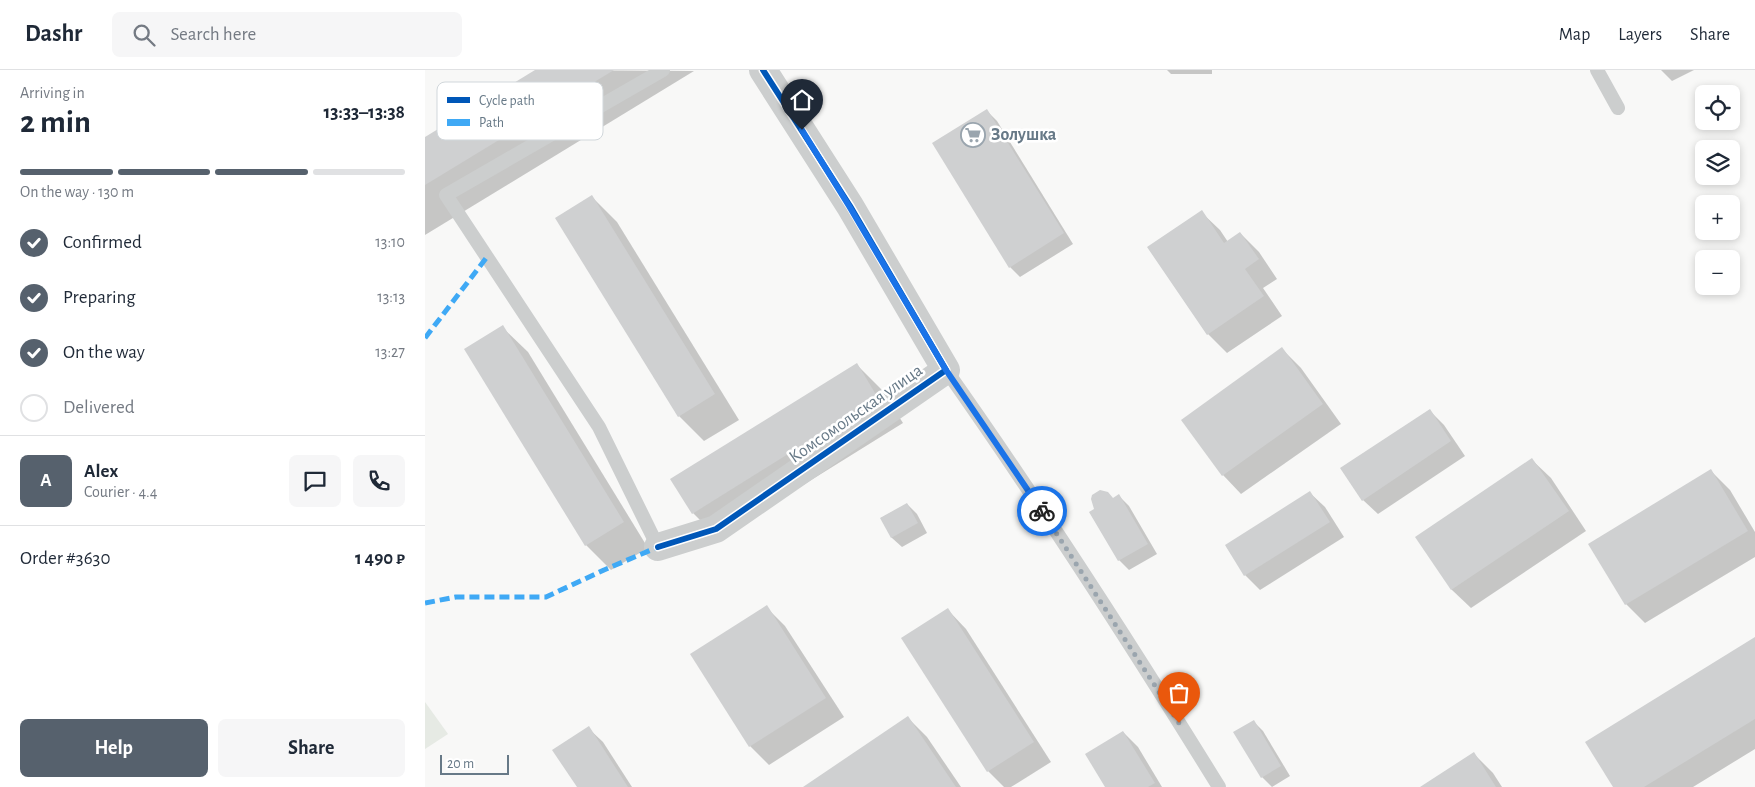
<!DOCTYPE html>
<html lang="en">
<head>
<meta charset="utf-8">
<style>
	:root { --surface:#fff; --page:#f6f6f7; --text:#1f2937; --muted:#747a83; --line:#e0e1e3; --accent:#56616d }
	body { margin:0; font-family:"Alegreya Sans",sans-serif; background:var(--page); color:var(--text); height:100vh; display:flex; flex-direction:column; font-size:19px; white-space:nowrap }
	* { box-sizing:border-box; margin:0 }
	p { font-size:16px; color:var(--muted) }
	.icon { flex:none; width:28px; height:28px; fill:none; stroke:currentColor; stroke-width:2; stroke-linecap:round; stroke-linejoin:round }
	.map { position:relative; flex:1; overflow:hidden }
	.details { display:flex; flex-direction:column; background:var(--surface); width:425px }
	.details>* { flex:none }
	.controls { position:absolute; left:1270px; top:15px; display:grid; gap:10px }
	.controls a { display:grid; place-items:center; width:45px; height:45px; border-radius:8px; background:var(--surface); box-shadow:0 2px 8px #0003; font-size:25px }
	.scale { position:absolute; left:15px; bottom:12px; width:69px; box-sizing:border-box; padding-left:5px; border:2px solid #677987; border-top:0; font-size:14px; line-height:18px; white-space:nowrap; color:#677987; -webkit-text-stroke:4px #fff; paint-order:stroke }
	.pin { position:absolute; display:grid; place-items:center; width:42px; height:42px; color:#fff; margin:-51px -21px; border-radius:50% 50% 50% 0; rotate:-45deg; box-shadow:0 0 5px #0007 }
	.pin .icon { rotate:45deg }
	.courier { position:absolute; display:grid; place-items:center; width:50px; height:50px; margin:-25px; border:4px solid #1a73e8; border-radius:50%; background:#fff; color:#222; box-shadow:0 1px 6px #0007 }
	.overview em { font-style:normal; font-weight:700 }
	.overview div { display:flex; flex-direction:column-reverse }
	.overview { display:flex; align-items:center; justify-content:space-between; height:85px; padding:0 20px }
	h1 { font-size:32px; font-weight:700; line-height:38px }
	.bar { display:grid; grid-template-columns:repeat(4,1fr); gap:8px 5px; align-content:center; height:60px; padding:0 20px }
	.bar i { height:6px; border-radius:4px; background:var(--line) }
	.bar .selected { background:var(--accent) }
	.bar p { grid-column:span 4 }
	.line { display:flex; align-items:center; gap:12px; padding:0 20px; border-top:1px solid var(--line) }
	.line div { flex:1 }
	.round { display:grid; place-items:center; flex:none; width:52px; height:52px; border-radius:8px; background:var(--page) }
	ol { padding:0 20px; list-style:none }
	li { display:flex; align-items:center; gap:15px; height:55px }
	li p { margin-inline-start:auto }
	li .icon { padding:5px; border-radius:50%; background:var(--accent); color:#fff; stroke-width:4 }
	li:last-child { color:var(--muted) }
	li i { width:28px; height:28px; border:2px solid var(--line); border-radius:50% }
	.action { display:flex; gap:10px; margin-top:auto; padding:10px 20px }
	.action a { flex:1; height:58px; border-radius:8px; background:var(--accent); color:#fff; font-size:20px; font-weight:700; line-height:58px; text-align:center }
	.action a+a { background:var(--page); color:var(--text) }
	header { display:flex; align-items:center; gap:30px; box-sizing:border-box; height:70px; padding:0 25px; background:var(--surface); border-bottom:1px solid var(--line) }
	header strong { font-size:24px }
	nav { display:flex; gap:28px; margin-inline-start:auto; font-size:18px }
	.search { width:350px; height:45px; background:var(--page); display:flex; align-items:center; gap:12px; box-sizing:border-box; padding:0 18px; border-radius:8px; color:var(--muted); font-size:19px }
	main { display:flex; flex:1; min-height:0 }
	.map>svg:first-child { display:block }
	.green { fill:#e6eae4 }
	.shadow { fill:#0003 }
	.building { fill:#cfd0d1 }
	.lines { fill:none; stroke-linecap:round; stroke-linejoin:round }
	.lane { stroke:#cccece; stroke-width:14 }
	.street { stroke:#cccece; stroke-width:28 }
	.quiet { stroke:#3fa9f5; stroke-width:5; stroke-dasharray:10 5; stroke-linecap:butt }
	.cycleway-casing { stroke:#fff; stroke-width:9 }
	.cycleway { stroke:#0057b8; stroke-width:6 }
	.done { stroke:#9aa5ae; stroke-width:5; stroke-dasharray:0 9 }
	.route { stroke:#1a73e8; stroke-width:6 }
	.labels { text-anchor:middle; dominant-baseline:central; stroke-width:5; stroke-linejoin:round; paint-order:stroke }
	.poi-label { font-size:18px; font-weight:bold; fill:#677987; stroke:#fff; text-anchor:start }
	.street-label { font-size:18px; fill:#677987; stroke:#fff }
	.key { fill:#fff; stroke:#d1d7db; stroke-width:1 }
	.key-label { font-size:14px; fill:#677987 }
</style>
</head>
<body>
<header>
<strong>Dashr</strong>
<div class="search"><svg class="icon" aria-label="search" viewBox="0 0 24 24"><circle cx="10" cy="10" r="6"/><path d="M15 15l6 6"/></svg>Search here</div>
<nav><a>Map</a><a>Layers</a><a>Share</a></nav>
</header>
<main>
<section class="details">
<div class="overview"><div><h1>2 min</h1><p>Arriving in</p></div><em>13:33–13:38</em></div>
<div class="bar"><i class="selected"></i><i class="selected"></i><i class="selected"></i><i></i><p>On the way · 130 m</p></div>
<ol>
<li><svg class="icon" aria-label="check" viewBox="0 0 24 24"><path d="M5 12l5 5 9-10"/></svg>Confirmed<p>13:10</p></li>
<li><svg class="icon" aria-label="check" viewBox="0 0 24 24"><path d="M5 12l5 5 9-10"/></svg>Preparing<p>13:13</p></li>
<li><svg class="icon" aria-label="check" viewBox="0 0 24 24"><path d="M5 12l5 5 9-10"/></svg>On the way<p>13:27</p></li>
<li><i></i>Delivered</li>
</ol>
<div class="line" style="height:90px"><b class="round" style="background:var(--accent);color:#fff">A</b><div><b>Alex</b><p>Courier · 4.4</p></div><a class="round"><svg class="icon" aria-label="chat" viewBox="0 0 24 24"><path d="M4 5h16v11H9l-5 4z"/></svg></a><a class="round"><svg class="icon" aria-label="phone" viewBox="0 0 24 24"><path d="M5 4h4l2 5-3 2q2 4 5 5l2-3 5 2v4C11 20 4 13 5 4z"/></svg></a></div>
<div class="line" style="height:65px"><div>Order #3630</div><b>1 490 ₽</b></div>
<div class="action"><a>Help</a><a>Share</a></div>
</section>
<div class="map">
<svg width="1330" height="717" viewBox="0 0 1330 717">
	<rect width="100%" height="100%" fill="#f8f8f7"/>
	<polygon class="green" points="0,632 23,664 0,679"/>
	<g class="shadow">
		<polygon points="112,0 269,1 0,165 0,69"/>
		<polygon points="742,0 787,0 787,4 746,4"/>
		<polygon points="1236,0 1269,0 1247,11"/>
		<polygon points="562,41 572,51 648,174 595,207 585,197"/>
		<polygon points="167,127 192,152 314,350 279,371 254,346"/>
		<polygon points="776,142 795,160 803,172 815,163 834,182 852,209 838,218 857,246 802,283 783,264 724,178"/>
		<polygon points="77,257 103,282 223,478 186,500 161,475"/>
		<polygon points="857,279 876,298 916,354 816,424 798,405"/>
		<polygon points="431,294 457,320 478,353 293,468 268,443"/>
		<polygon points="1004,340 1019,355 1040,386 953,444 938,430"/>
		<polygon points="1107,390 1126,408 1161,461 1046,538 1027,520 992,467"/>
		<polygon points="1286,401 1305,420 1330,462 1330,487 1220,553 1201,534 1165,474"/>
		<polygon points="885,423 900,437 919,467 835,520 820,505 801,476"/>
		<polygon points="694,426 704,436 732,484 704,500 694,490 671,439"/>
		<polygon points="482,434 492,444 502,463 477,477 467,468 456,448"/>
		<polygon points="341,537 360,556 419,647 344,695 325,676"/>
		<polygon points="523,540 541,559 626,692 586,717 579,717 563,701"/>
		<polygon points="1330,569 1330,679 1268,717 1189,717"/>
		<polygon points="483,648 502,667 536,717 380,717"/>
		<polygon points="828,651 838,661 865,706 847,717 837,707"/>
		<polygon points="163,658 178,672 207,717 153,717"/>
		<polygon points="698,662 713,677 737,717 681,717"/>
		<polygon points="1049,684 1068,703 1077,717 997,717"/>
	</g>
	<g class="building">
		<polygon points="110,0 189,0 0,115 0,67"/>
		<polygon points="562,39 639,163 584,198 507,73"/>
		<polygon points="167,125 290,324 253,347 130,148"/>
		<polygon points="777,140 799,173 815,162 834,189 820,199 839,226 782,265 722,177"/>
		<polygon points="78,255 199,452 160,476 39,279"/>
		<polygon points="857,277 898,334 797,406 756,350"/>
		<polygon points="432,293 453,328 267,444 245,409"/>
		<polygon points="1005,339 1026,371 937,431 915,398"/>
		<polygon points="1107,388 1144,441 1026,520 990,467"/>
		<polygon points="1286,399 1323,461 1200,535 1163,474"/>
		<polygon points="675,420 683,422 688,428 694,424 723,474 693,491 664,442 669,439 666,429 667,425"/>
		<polygon points="885,421 905,452 819,506 800,475"/>
		<polygon points="482,433 493,453 466,468 455,448"/>
		<polygon points="342,535 401,628 324,677 265,584"/>
		<polygon points="523,538 609,672 562,702 476,568"/>
		<polygon points="1330,567 1330,649 1219,717 1188,717 1160,672"/>
		<polygon points="483,646 531,717 378,717"/>
		<polygon points="829,650 856,696 836,708 808,662"/>
		<polygon points="164,656 203,717 152,717 127,680"/>
		<polygon points="698,661 730,713 723,717 680,717 660,684"/>
		<polygon points="1049,682 1071,717 995,717"/>
	</g>
	<g class="lines">
		<g class="lane">
			<polyline points="1172,0 1193,38"/>
			<path d="M521 300C617 436 707 576 794 717"/>
			<polyline points="233,477 174,357 21,125 238,0"/>
		</g>
		<polyline class="street" points="233,477 291,459 521,300 425,136 338,0"/>
		<g class="quiet">
			<polyline points="0,268 62,187"/>
			<polyline points="0,533 31,527 121,527 179,500 233,477"/>
		</g>
		<defs>
			<polyline id="cycleway" points="233,477 291,459 521,300 425,136 338,0"/>
		</defs>
		<use href="#cycleway" class="cycleway-casing"/>
		<use href="#cycleway" class="cycleway"/>
	</g>
	<g class="lines">
		<polyline class="done" points="617,441 754,653"/>
		<polyline class="route" points="377,60 424,136 521,300 617,441"/>
	</g>
	<defs>
		<symbol id="supermarket-ring" viewBox="-11 -11 22 22"><circle r="9.5" fill="#fff" stroke="#9aa5ae" stroke-width="1.5"/><path d="M-6-5.5h2.5l.6 2H6L4.5 2H-2.5L-4.4-4H-6ZM-1.5 3.2a1.3 1.3 0 1 0 .1 0ZM3 3.2a1.3 1.3 0 1 0 .1 0Z" fill="#9aa5ae"/></symbol>
	</defs>
	<g fill-rule="evenodd">
		<use href="#supermarket-ring" x="534" y="51" width="28" height="28"/>
	</g>
	<g class="labels">
		<g class="poi-label">
			<text x="566" y="65">Золушка</text>
		</g>
		<g class="street-label">
			<text transform="translate(431 344) rotate(-35)">Комсомольская улица</text>
		</g>
	</g>
	<rect x="12" y="12" width="166" height="58" rx="8" class="key"/>
	<rect x="22" y="27" width="23" height="6" fill="#0057b8"/>
	<rect x="22" y="49" width="23" height="7" fill="#3fa9f5"/>
	<g class="key-label">
		<text x="54" y="35">Cycle path</text>
		<text x="54" y="57">Path</text>
	</g>
</svg>
<div class="controls">
<a><svg class="icon" aria-label="locate" viewBox="0 0 24 24"><circle cx="12" cy="12" r="6"/><path d="M12 2v4M12 18v4M2 12h4M18 12h4"/></svg></a>
<a><svg class="icon" aria-label="layers" viewBox="0 0 24 24"><path d="M12 4l9 5-9 5-9-5zM3 14l9 5 9-5"/></svg></a>
<a>+</a>
<a>−</a>
</div>
<div class="scale">20 m</div>
<div class="pin" style="left:754px;top:653px;background:#ea580c"><svg class="icon" aria-label="bag" viewBox="0 0 24 24"><path d="M5 8h14l-1 12H6zM9 8a3 3 0 0 1 6 0"/></svg></div>
<div class="pin" style="left:377px;top:60px;background:#1f2937"><svg class="icon" aria-label="home" viewBox="0 0 24 24"><path d="M3 11l9-7 9 7M6 9v11h12V9"/></svg></div>
<div class="courier" style="left:617px;top:441px"><svg class="icon" aria-label="bike" viewBox="0 0 24 24"><circle cx="6" cy="16" r="4"/><circle cx="18" cy="16" r="4"/><path d="M6 16l4-8h5l3 8M10 8l3 8H6M13 5h3"/></svg></div>
</div>
</main>
</body>
</html>
